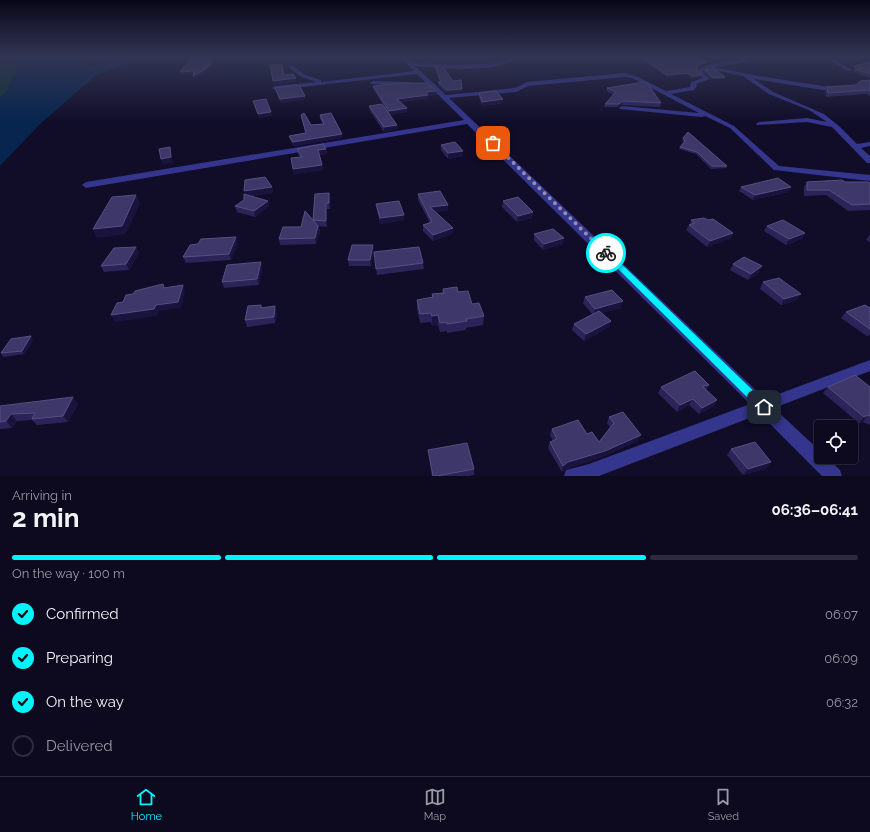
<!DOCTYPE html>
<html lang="en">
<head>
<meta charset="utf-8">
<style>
	:root { --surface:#0d0a1f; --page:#161328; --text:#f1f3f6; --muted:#9a9aa4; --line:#2d2b3d; --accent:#01f3ff }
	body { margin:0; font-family:Raleway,sans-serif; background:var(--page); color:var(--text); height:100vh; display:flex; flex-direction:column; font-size:15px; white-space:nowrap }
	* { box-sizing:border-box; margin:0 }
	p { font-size:13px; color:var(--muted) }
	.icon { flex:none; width:22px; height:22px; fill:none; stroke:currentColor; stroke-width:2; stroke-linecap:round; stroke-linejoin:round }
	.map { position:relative; height:476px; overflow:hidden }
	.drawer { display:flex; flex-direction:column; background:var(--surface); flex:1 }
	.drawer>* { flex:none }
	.buttons { position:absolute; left:814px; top:420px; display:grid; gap:8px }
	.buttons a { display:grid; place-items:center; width:44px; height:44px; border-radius:4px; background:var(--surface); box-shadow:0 1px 3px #0004,0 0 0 1px var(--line); font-size:20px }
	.pin { position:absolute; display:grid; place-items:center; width:34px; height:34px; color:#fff; margin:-17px; border-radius:8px; box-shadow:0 2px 6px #0006 }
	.courier { position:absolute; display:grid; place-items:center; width:40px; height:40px; margin:-20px; border:3px solid #01f3ff; border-radius:50%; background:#fff; color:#222; box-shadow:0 1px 5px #0007 }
	.summary em { font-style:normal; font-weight:700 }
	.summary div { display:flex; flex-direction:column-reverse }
	.summary { display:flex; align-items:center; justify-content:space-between; height:68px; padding:0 12px }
	h1 { font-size:26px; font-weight:700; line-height:30px }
	.bar { display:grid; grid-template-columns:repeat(4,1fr); gap:6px 4px; align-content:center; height:48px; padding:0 12px }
	.bar i { height:5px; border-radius:3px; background:var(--line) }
	.bar .selected { background:var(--accent) }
	.bar p { grid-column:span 4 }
	ol { padding:0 12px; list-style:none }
	li { display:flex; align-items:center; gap:12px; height:44px }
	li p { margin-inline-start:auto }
	li .icon { padding:4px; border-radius:50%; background:var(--accent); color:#111; stroke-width:4 }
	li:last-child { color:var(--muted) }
	li i { width:22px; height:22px; border:2px solid var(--line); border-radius:50% }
	.tab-bar { display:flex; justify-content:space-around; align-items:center; height:56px; border-top:1px solid var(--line); background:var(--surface); font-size:11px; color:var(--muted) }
	.tab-bar a { display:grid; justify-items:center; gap:2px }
	.tab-bar .selected { color:var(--accent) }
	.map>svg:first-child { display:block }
	.green { fill:#103431 }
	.water { fill:#07254e }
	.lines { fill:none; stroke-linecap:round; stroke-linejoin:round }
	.minor { fill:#34358d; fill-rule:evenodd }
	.wall { fill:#2c2459 }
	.shaded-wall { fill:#19133e }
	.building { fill:#3e376a; stroke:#565082 }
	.route { fill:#01f3ff }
	.done { stroke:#928fb4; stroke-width:4; stroke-dasharray:0 7.2 }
</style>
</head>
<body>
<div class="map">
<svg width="870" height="476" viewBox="0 0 870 476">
	<rect width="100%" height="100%" fill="#110d29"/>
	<polygon class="green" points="0,56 13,56 17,65 7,92 0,97"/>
	<path class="water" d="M13 56H87V67C104 65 118 56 136 56L124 65 95 76 39 125 0 166V97L7 92 17 65Z"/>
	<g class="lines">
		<g class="minor">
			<path d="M400 56H405L412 62 450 65 482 64 497 63 507 60 513 56H519C498 75 442 68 415 66L446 95 515 88 527 82 625 73 636 76 666 91 690 87 691 82 703 78 697 73 698 69 714 63 741 60 739 56H743L746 62 714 67 759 76 823 86H842V88L840 89 823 90 754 79 773 92 824 114 839 126 857 144 870 142V146L861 148 870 156V163H867L832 127 807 122 757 125 756 124 759 122 807 118 827 122 809 110 769 94 743 76 709 69 703 71V73L710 79 696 84 697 86 694 90 671 94 734 126 779 166 870 175V181L774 170 730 128 705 116 702 117 620 109 619 108 622 106 699 113 632 78 625 77 528 86 516 92 449 98 765 399 870 360V371L774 408 821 452V457H826L840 470 842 476H822L760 414 599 476H564L566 470 589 464 750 404 467 124 86 188 82 185 86 182 464 120 417 74 275 90 272 88 275 86 317 82 301 77 290 68 289 67 292 65 305 75 321 80V82L414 71Z"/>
			<polygon points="832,60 836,60 852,70 847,71 832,62"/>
			<polygon points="373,81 409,82 412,84 409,86 371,84 370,83"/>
		</g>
	</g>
	<g class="wall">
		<polygon points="543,56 556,56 555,59 544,58"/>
		<polygon points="637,56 697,56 706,62 705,65 697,68 697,71 701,75 700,77 693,79 687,75 667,77"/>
		<polygon points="870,62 870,78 853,72 854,69 853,69 854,66"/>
		<polygon points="435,66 462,92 447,93 438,85 438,82 440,82 435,69"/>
		<polygon points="705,70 725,77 725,79 711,79 704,72"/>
		<polygon points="870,80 870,96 866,94 826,97 825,91 827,87 856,85"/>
		<polygon points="373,86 436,95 428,96 428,99 400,102 407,108 407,112 390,115 398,129 384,132 370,111 369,106 384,106 374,90"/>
		<polygon points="275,88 305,96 305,99 281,103 276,91"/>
		<polygon points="607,88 661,103 660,107 622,105 618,107 604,107 605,104 614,95 606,91"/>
		<polygon points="479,93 503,99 503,103 482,106 479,97"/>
		<polygon points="301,115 311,125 323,124 320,119 320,115 342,138 294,146 290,140 289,136 306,133"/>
		<polygon points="683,138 727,166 726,168 711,169 696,154 679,149 680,147 684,142 682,141"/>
		<polygon points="441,145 463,151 463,156 448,159 441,150"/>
		<polygon points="297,149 326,149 327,154 320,155 323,170 294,174 300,157 298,154"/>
		<polygon points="807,182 845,182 870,183 870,210 848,211 826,195 804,196 804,187"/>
		<polygon points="272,187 273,193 249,196 268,201 269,206 255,217 237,212 235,206 244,200 246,195"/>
		<polygon points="741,187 789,192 753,200 739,191"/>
		<polygon points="315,194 330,199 330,209 327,209 327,227 319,226 320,232 316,244 280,245 279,239 313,220"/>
		<polygon points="418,194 448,205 448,210 435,212 453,228 452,234 433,241 423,231 423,225 430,223 418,200"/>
		<polygon points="503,201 533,212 532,218 517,222 502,207"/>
		<polygon points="376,204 404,215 404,220 380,224 377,210"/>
		<polygon points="691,220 708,220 733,233 730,239 707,247 686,230 689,225 690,224"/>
		<polygon points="767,226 805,233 802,239 786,245 764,231"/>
		<polygon points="534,234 563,244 543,250 534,240"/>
		<polygon points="870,234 870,242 866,240"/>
		<polygon points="238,243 231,260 186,263 183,257"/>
		<polygon points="136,247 139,253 129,270 104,272 101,266"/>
		<polygon points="374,251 371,266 349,266 348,260"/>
		<polygon points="374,252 423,263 424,269 377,275"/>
		<polygon points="261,262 262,269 259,285 224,288 222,282"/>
		<polygon points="733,264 759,272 748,280 730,270"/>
		<polygon points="763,282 797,300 781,305 760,289"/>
		<polygon points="443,289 458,292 472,304 484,316 483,325 466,328 466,330 447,333 447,331 440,332 438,325 432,326 431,322 420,323 417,309 417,300 432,298 432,294 442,293"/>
		<polygon points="585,297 621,308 601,313 611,321 609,327 584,341 572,330 574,324 593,315 583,303"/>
		<polygon points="262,308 277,313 275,323 247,327 245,320"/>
		<polygon points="870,308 870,335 867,336 841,318 846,312"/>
		<polygon points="33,340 24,354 3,357 1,353"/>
		<polygon points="709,385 706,390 717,400 713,407 699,414 689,405 677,412 658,393 661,387"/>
		<polygon points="828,387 870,387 870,425 863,422 859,423 823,393"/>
		<polygon points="78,404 68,422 37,425 32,420 17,421 12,428 0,429 0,406"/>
		<polygon points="609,417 638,441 602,457 566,469 562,472 548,448 550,442 553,441 550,435 552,429 587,434 599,442 610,427 607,423"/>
		<polygon points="731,449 767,468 743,475 727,455"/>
		<polygon points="428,450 474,469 474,475 468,476 432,476 429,456"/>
	</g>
	<g class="shaded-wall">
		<polygon points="216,56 219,56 207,73 194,80 193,76"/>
		<polygon points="706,62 705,65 697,69 697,66"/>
		<polygon points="194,71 195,75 181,76 180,72"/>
		<polygon points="688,73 687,75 667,77 667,75"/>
		<polygon points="701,75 700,77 693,79 694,76"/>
		<polygon points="296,78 296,82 273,85 273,81"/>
		<polygon points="462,89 462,92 447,93 447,90"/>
		<polygon points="436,91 436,95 428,96 428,99 397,102 397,99 426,92"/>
		<polygon points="305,96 305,99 281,103 280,99"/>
		<polygon points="503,99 503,103 482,106 482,102"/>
		<polygon points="623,101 622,105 618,107 619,104"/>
		<polygon points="407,108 407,112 389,115 389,111"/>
		<polygon points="271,112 272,116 259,118 258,114"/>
		<polygon points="397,125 398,129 384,132 384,127"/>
		<polygon points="342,134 342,138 294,146 293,142"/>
		<polygon points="170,147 171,152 173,163 163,165 161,159"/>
		<polygon points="326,149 327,154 319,155 318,150"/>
		<polygon points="463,151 463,156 448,159 448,153"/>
		<polygon points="322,165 323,170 294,174 293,169"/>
		<polygon points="272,187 273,193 246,196 244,191"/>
		<polygon points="791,187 789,192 753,200 755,195"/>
		<polygon points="329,193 330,199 330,209 329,203"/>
		<polygon points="136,195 140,203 126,234 97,238 93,229"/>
		<polygon points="268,201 269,206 255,217 254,211"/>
		<polygon points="326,203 327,209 327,227 326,221"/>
		<polygon points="448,205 448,210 430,213 430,207"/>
		<polygon points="533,212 532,218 517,222 518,216"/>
		<polygon points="404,215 404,220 380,224 380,218"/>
		<polygon points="318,226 320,232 316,244 315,238"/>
		<polygon points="453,228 452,234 433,241 433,235"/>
		<polygon points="733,233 730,239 707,247 710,241"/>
		<polygon points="805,233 802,239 786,245 789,239"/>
		<polygon points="236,237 238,243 231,260 229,254"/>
		<polygon points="564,238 563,244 543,250 544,244"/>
		<polygon points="373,245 374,251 371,266 370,260"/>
		<polygon points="136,247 139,253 129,270 126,264"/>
		<polygon points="261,262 262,269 259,285 257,279"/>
		<polygon points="762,266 759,272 748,280 751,274"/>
		<polygon points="183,285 185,291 181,308 159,311 157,316 114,322 111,315 156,305"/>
		<polygon points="801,294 797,300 781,305 784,299"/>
		<polygon points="623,301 621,308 593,315 595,309"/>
		<polygon points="275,306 277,313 275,323 274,317"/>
		<polygon points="438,315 438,325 432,326 432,316"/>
		<polygon points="611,321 609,327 584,341 586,334"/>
		<polygon points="31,336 33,340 24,354 22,351"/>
		<polygon points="73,397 78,404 68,422 63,416"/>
		<polygon points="693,399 689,405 677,412 680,405"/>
		<polygon points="717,400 713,407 699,414 702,408"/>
		<polygon points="11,414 17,421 12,428 6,421"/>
		<polygon points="868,415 863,422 859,423 864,417"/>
		<polygon points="641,435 638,441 602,457 566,469 562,472 563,466 568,462"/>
		<polygon points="771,462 767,468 743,475 748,469"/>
	</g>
	<g class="building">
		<polygon points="193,56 216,56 206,69 193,76 194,71 180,72"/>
		<polygon points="641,56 697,56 706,62 697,66 697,71 701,75 694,76 688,73 667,75"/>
		<polygon points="870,62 870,74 855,69 863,68 854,66"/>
		<polygon points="282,64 284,75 293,74 296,78 273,81 270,65"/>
		<polygon points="435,66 443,67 453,81 461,80 462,89 447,90 438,82 441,82"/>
		<polygon points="710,69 716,70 725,77 712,77 705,70"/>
		<polygon points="870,80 870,91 868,90 828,93 827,87 856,85 860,81"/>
		<polygon points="644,82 648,84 661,103 623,101 619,104 605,104 616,92 607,88"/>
		<polygon points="400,83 427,83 436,91 426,92 428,95 397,99 407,108 389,111 373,86"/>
		<polygon points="299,85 305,96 280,99 275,88"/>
		<polygon points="496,91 503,99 482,102 479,93"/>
		<polygon points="266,99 271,112 258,114 253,101"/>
		<polygon points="382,104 397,125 384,127 369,106"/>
		<polygon points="304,113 311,125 324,124 320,115 331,113 342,134 293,142 289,136 306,133 301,115"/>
		<polygon points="688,132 727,166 712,166 697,152 680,147 685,141 683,138"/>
		<polygon points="455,142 463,151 448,153 441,145"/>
		<polygon points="323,144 326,149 318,150 322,165 293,169 291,158 302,157 297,149"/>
		<polygon points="170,147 171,157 161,159 159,149"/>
		<polygon points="265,177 272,187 244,191 245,180"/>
		<polygon points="778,178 791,187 755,195 741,187"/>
		<polygon points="842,180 845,182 868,182 870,183 870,204 852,205 829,190 807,190 807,182"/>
		<polygon points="440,191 448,205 430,207 453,228 433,235 423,225 432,222 418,194"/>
		<polygon points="329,193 329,203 326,203 326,221 313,220 318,226 315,238 279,239 283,227 301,227 305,211 313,220 315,194"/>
		<polygon points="244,194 268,201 254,211 235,206 244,200"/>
		<polygon points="136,195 122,226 93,229 112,197"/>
		<polygon points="518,197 533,212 518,216 503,201"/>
		<polygon points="399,201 404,215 380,218 376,204"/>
		<polygon points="704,218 708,220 713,219 733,233 710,241 689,225 695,223 691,220"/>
		<polygon points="783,220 805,233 789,239 767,226"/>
		<polygon points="553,229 564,238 544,244 534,234"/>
		<polygon points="236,237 229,254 183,257 190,245 198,244 201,239"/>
		<polygon points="352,245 373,245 370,260 348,260"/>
		<polygon points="136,247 126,264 101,266 114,248"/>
		<polygon points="419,247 423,263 376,269 374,252"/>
		<polygon points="744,257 762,266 751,274 733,264"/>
		<polygon points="261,262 257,279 222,282 227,265"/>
		<polygon points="779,278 801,294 784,299 763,282"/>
		<polygon points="163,284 164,288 183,285 178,302 156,305 154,309 111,315 117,303 123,302 126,295 133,294 135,291"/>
		<polygon points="457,287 458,292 468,291 472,304 479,303 484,316 466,319 467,321 447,324 447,322 440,323 438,315 432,316 431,313 420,314 417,300 433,297 432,294 444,293 443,289"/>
		<polygon points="612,290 623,301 595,309 585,297"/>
		<polygon points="261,305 261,308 275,306 274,317 245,320 248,306"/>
		<polygon points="865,305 870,308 870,329 846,312"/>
		<polygon points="599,311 611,321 586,334 574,324"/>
		<polygon points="31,336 22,351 1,353 11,339"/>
		<polygon points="695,371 709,385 702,386 717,400 702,408 693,399 680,405 661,387"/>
		<polygon points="855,375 870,387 870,416 868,415 864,417 828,387"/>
		<polygon points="73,397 63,416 32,419 35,413 11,414 6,421 0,422 0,406"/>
		<polygon points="623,412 641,435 605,451 568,462 563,466 550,442 557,439 552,429 578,420 587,434 592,432 599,442 614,423 609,417"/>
		<polygon points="755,442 771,462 748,469 731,449"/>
		<polygon points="467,443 474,469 437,476 433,476 428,450"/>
	</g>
	<linearGradient id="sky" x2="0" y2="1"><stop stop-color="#090717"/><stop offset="0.46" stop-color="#323554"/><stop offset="1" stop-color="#323554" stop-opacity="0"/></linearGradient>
	<rect width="870" height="122" fill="url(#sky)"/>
	<polygon class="route" points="603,251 608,251 767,404 767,410 760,410 603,254"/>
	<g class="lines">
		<polyline class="done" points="493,143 606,253"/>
	</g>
</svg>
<div class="buttons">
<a><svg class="icon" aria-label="locate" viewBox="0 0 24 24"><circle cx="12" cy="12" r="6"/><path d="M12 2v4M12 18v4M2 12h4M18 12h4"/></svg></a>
</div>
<div class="pin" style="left:493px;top:143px;background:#ea580c"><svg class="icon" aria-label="bag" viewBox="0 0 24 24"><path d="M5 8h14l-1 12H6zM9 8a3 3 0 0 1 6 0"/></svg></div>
<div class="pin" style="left:764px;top:407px;background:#1f2937"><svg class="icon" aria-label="home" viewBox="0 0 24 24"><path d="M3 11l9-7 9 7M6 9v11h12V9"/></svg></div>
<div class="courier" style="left:606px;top:253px"><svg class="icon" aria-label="bike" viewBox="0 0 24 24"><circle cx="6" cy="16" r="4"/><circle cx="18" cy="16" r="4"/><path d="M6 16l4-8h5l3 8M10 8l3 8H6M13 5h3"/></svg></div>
</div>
<section class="drawer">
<div class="summary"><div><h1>2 min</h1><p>Arriving in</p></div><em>06:36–06:41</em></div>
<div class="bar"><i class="selected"></i><i class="selected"></i><i class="selected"></i><i></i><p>On the way · 100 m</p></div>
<ol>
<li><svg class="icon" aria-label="check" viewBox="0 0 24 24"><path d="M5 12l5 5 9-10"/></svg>Confirmed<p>06:07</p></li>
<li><svg class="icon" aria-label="check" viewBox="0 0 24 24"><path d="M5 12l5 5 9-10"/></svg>Preparing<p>06:09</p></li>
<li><svg class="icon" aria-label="check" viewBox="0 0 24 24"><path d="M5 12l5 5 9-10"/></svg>On the way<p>06:32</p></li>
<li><i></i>Delivered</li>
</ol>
</section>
<nav class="tab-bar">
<a class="selected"><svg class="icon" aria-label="home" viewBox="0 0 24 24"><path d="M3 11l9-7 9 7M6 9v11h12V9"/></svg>Home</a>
<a><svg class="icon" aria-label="map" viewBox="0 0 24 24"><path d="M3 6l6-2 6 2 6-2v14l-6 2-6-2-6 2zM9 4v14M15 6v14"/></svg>Map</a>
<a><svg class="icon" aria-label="saved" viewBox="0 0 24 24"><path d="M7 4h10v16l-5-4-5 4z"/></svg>Saved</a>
</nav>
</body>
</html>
